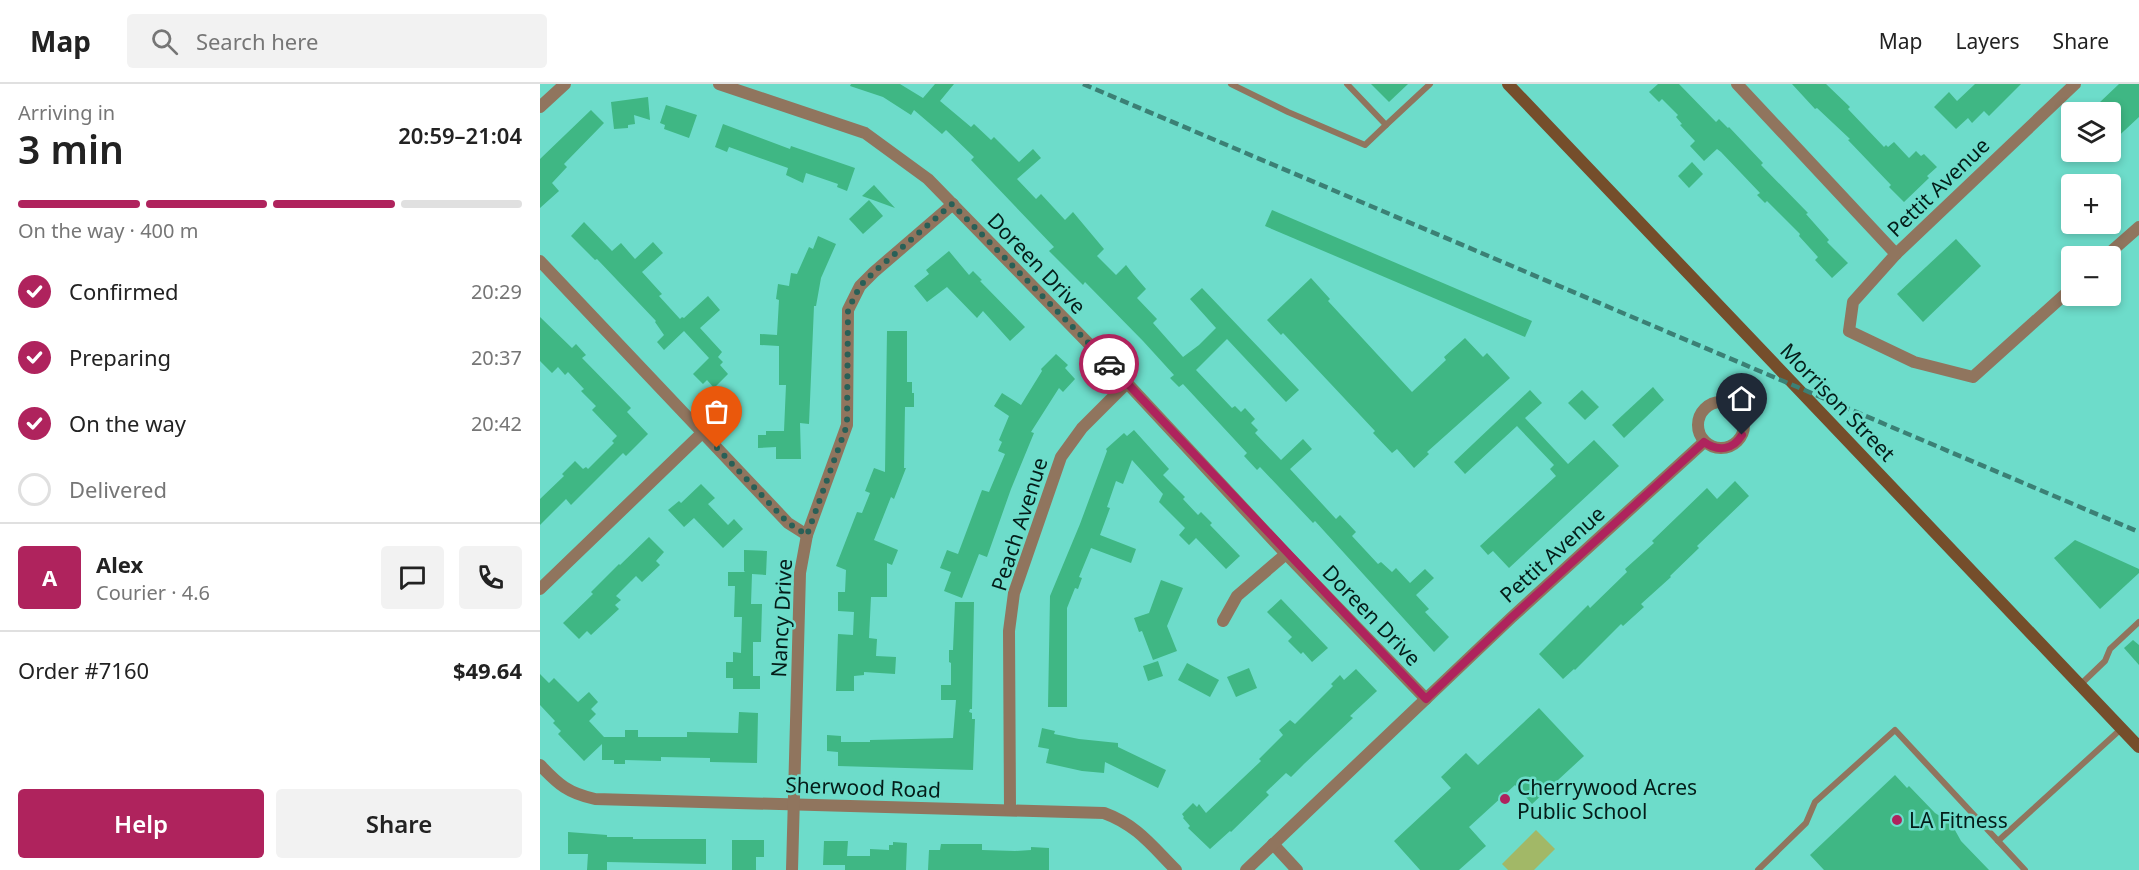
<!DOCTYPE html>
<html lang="en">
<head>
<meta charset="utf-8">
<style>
	:root { --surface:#fff; --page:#f2f2f2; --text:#222; --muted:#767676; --line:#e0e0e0; --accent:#af235d }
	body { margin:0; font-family:"Noto Sans",sans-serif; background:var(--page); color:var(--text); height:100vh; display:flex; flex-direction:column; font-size:22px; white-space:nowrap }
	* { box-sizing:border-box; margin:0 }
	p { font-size:20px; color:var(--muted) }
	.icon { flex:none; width:33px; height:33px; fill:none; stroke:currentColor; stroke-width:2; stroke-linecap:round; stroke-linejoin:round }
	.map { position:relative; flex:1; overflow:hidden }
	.side { display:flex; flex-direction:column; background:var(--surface); width:540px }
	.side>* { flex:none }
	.fabs { position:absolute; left:1521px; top:18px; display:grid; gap:12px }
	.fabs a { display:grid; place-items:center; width:60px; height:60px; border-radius:6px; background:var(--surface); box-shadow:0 3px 9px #0003; font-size:30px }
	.pin { position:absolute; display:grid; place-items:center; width:51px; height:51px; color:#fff; margin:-62px -26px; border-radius:50% 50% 50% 0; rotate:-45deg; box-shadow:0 0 6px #0007 }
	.pin .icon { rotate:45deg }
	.courier { position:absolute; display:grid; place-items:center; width:60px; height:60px; margin:-30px; border:4px solid #af235d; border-radius:50%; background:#fff; color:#222; box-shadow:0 2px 8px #0007 }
	.summary em { font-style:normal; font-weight:600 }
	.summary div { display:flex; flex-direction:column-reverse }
	.summary { display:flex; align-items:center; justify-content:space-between; height:102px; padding:0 18px }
	h1 { font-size:39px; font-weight:600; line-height:45px }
	.bar { display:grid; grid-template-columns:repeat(4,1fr); gap:9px 6px; align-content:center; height:72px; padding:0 18px }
	.bar i { height:8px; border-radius:4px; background:var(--line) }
	.bar .active { background:var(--accent) }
	.bar p { grid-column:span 4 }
	.line { display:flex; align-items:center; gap:15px; padding:0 18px; border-top:2px solid var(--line) }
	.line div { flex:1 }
	.round { display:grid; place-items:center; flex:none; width:63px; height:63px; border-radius:6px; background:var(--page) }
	ol { padding:0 18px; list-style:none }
	li { display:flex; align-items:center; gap:18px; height:66px }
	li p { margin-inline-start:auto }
	li .icon { padding:6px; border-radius:50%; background:var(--accent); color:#fff; stroke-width:4 }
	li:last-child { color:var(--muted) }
	li i { width:33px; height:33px; border:3px solid var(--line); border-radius:50% }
	.action { display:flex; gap:12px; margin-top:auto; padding:12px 18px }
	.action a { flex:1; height:69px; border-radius:6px; background:var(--accent); color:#fff; font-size:24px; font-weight:600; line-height:69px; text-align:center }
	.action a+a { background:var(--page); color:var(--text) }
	header { display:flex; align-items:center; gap:36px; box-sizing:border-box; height:84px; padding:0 30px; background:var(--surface); border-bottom:2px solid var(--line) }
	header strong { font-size:28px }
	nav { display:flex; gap:33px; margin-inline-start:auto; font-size:21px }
	.search { width:420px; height:54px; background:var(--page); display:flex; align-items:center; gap:15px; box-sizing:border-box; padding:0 21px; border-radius:6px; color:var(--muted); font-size:22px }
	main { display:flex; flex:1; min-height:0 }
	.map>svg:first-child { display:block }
	.green { fill:#a2b867 }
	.building { fill:#3fb784 }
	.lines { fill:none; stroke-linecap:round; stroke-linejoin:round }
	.lane { stroke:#90755e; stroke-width:6 }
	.street { stroke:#90755e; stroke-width:12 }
	.secondary { stroke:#754e2b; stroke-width:12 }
	.rail { stroke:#3b8075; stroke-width:4.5; stroke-dasharray:9 4.5; stroke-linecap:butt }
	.done { stroke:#296057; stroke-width:6; stroke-dasharray:0 10.8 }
	.route { stroke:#af235d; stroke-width:8 }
	.poi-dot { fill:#af235d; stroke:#6ddcca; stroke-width:2 }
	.labels { text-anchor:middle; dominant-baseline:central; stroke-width:5; stroke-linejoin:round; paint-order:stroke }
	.street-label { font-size:21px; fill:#041d19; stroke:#6ddcca }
	.poi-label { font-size:21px; fill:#041d19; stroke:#6ddcca; text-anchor:start }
</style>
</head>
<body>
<header>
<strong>Map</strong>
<div class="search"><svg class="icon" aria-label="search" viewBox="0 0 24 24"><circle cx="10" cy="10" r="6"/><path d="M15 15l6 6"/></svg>Search here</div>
<nav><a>Map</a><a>Layers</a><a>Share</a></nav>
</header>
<main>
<section class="side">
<div class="summary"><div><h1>3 min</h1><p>Arriving in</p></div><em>20:59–21:04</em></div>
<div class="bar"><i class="active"></i><i class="active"></i><i class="active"></i><i></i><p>On the way · 400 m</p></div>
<ol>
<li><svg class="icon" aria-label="check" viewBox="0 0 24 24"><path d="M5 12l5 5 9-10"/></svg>Confirmed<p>20:29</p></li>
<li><svg class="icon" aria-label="check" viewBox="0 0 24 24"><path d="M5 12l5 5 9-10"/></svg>Preparing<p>20:37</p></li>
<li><svg class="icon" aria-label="check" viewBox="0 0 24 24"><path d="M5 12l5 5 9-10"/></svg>On the way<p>20:42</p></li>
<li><i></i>Delivered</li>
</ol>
<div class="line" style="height:108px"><b class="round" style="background:var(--accent);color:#fff">A</b><div><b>Alex</b><p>Courier · 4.6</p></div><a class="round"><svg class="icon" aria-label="chat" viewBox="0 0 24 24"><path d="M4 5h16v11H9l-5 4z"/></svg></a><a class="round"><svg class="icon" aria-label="phone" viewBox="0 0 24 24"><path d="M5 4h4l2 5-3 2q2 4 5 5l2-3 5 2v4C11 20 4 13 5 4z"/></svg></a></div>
<div class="line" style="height:78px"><div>Order #7160</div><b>$49.64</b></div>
<div class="action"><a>Help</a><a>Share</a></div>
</section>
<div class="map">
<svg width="1599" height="786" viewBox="0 0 1599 786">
	<rect width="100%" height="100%" fill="#6ddcca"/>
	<polygon class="green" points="996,746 1015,765 994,786 968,786 962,780"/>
	<g class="building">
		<polygon points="311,0 360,0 383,14 395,0 414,0 400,17 431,43 434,40 451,56 454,53 479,78 493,65 501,74 477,95 496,115 501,110 525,136 533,128 564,165 557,172 576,191 586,181 593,190 606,205 597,214 617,235 613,239 643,273 659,261 676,244 650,215 662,204 759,306 746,318 687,255 656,286 692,324 695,322 701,328 705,324 715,335 711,339 718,346 715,349 741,376 763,355 772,365 750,385 796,435 800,431 816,448 812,452 838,480 841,478 852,488 856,484 870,499 885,485 894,494 876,511 889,525 885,528 909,553 894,568 775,437 773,439 720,383 717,386 704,372 707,369 643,300 639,303 630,294 634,291 603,257 545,198 543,201 509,167 514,163 431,76 434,73 406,46 402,50 374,26 371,31 343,13 310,2"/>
		<polygon points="831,0 868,0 849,18"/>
		<polygon points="1118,0 1139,0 1176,38 1179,35 1188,44 1189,43 1223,79 1221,81 1268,129 1266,130 1289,156 1287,158 1308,179 1292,194 1275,176 1278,173 1259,152 1260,150 1227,117 1225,119 1217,111 1220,109 1181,68 1177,65 1164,77 1150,62 1155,57 1140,41 1142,40 1136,33 1138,31 1122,15 1119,18 1109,8"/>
		<polygon points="1252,0 1286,0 1310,23 1308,25 1344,63 1346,61 1348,63 1354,58 1369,74 1376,67 1381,72 1384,70 1397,83 1387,92 1389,94 1364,118 1349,103 1351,101 1308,56 1310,55 1277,24 1275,25"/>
		<polygon points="1435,0 1481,0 1449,32 1444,27 1432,39 1428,34 1416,45 1394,23 1409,8 1417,17"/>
		<polygon points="1579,0 1599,0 1599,33 1570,60 1570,28 1559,19"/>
		<polygon points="108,13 110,36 94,31 95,40 88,41 88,44 74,45 71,18"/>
		<polygon points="126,21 157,31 149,54 124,45 125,41 120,39"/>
		<polygon points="51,26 64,39 24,80 27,83 12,99 19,107 0,124 0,75"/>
		<polygon points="183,40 250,65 251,62 315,84 307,107 297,103 298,100 266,89 263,99 246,91 248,84 189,63 187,68 175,63"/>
		<polygon points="1152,78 1163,90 1149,104 1138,92"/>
		<polygon points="334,101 355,124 322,112"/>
		<polygon points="329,116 343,132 323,150 309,135"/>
		<polygon points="732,126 992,237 985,253 725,142"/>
		<polygon points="44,138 72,167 81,159 95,175 113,158 123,169 102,188 122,210 119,212 140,235 142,233 144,234 168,212 180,226 160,244 182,268 178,273 183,278 180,281 188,290 174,304 167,296 163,300 153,290 169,274 144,247 124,266 117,258 124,251 115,238 116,237 57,175 55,176 31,152"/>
		<polygon points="278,152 296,160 281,194 276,222 274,222 269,340 260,339 261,375 236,375 236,363 218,364 218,351 226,351 226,347 244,347 246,301 239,301 239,262 220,261 220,250 237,251 239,216 236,215 238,200 249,202 251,189 257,190 269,163 273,165"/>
		<polygon points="1416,155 1441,182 1383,238 1357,210"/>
		<polygon points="409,167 429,191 433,187 442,196 440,197 485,243 470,257 443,227 437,234 407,203 387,218 374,202 389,190 386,186"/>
		<polygon points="771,194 790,215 788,217 872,308 906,276 904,273 925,254 943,273 947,269 970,294 887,368 889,370 874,384 857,365 852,369 833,349 835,347 743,249 741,251 727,236"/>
		<polygon points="0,233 32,264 36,260 46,271 42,274 91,324 87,328 108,350 86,372 83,369 31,421 26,415 0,441 0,415 24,392 22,390 35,377 43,385 46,383 48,385 74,359 72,357 77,352 52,326 56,322 41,307 44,305 28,288 25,291 18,283 12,289 0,277"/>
		<polygon points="347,247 367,247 367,298 372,298 372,309 374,309 374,323 365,323 364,384 366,384 354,415 351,413 334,456 358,466 352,481 347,479 347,513 331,513 329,554 337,555 336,572 356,573 355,590 324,588 324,591 314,592 314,607 296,607 298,550 313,551 314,528 298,527 298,508 305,508 306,486 296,482 317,428 322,429 330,409 325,407 334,384 345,388"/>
		<polygon points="516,270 528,281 525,284 535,295 523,308 519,304 491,348 494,349 471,405 447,473 439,470 422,514 404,507 411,488 400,484 407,466 418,470 442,406 449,408 465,370 458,367 462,358 459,356 469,332 454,322 462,309 481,321 502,287 501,285"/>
		<polygon points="1113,303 1124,316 1084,354 1072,341"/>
		<polygon points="990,306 1002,319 985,334 1028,380 1054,356 1079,382 969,484 953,467 948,471 940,462 1016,392 1010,385 1014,381 977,342 925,390 914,378"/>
		<polygon points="1042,306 1059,323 1045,336 1028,319"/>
		<polygon points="594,346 629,385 623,391 645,413 643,415 658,431 661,428 672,439 670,441 700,472 686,485 656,454 649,461 639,451 645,444 619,418 623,410 592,376 583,400 576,397 567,423 570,424 560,451 596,465 591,479 551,464 539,493 542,494 538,505 535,504 527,524 527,623 508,623 510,512 540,440 567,367 566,365 584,349 587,352"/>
		<polygon points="1195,397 1209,412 1157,462 1159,464 1130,492 1131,493 1101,520 1104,523 1083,542 1081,540 1035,586 1034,585 1023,595 999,570 1048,521 1050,524 1087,488 1085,485 1114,459 1112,457 1167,404 1177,415"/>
		<polygon points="161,400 175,414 168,420 188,441 194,435 203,445 183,464 154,434 144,443 128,426 139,417 141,419"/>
		<polygon points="109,453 124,468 116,477 120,481 102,498 96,492 76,512 81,516 75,521 79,525 51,551 47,547 39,555 23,539 53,510 51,508 79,480 80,481"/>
		<polygon points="1535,456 1599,485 1599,489 1560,525 1514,474"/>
		<polygon points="204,466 227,467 226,491 212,490 211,520 222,520 221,558 213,558 213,592 220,592 220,605 193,605 193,594 186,594 186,578 193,578 193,568 201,569 202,533 194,533 195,502 188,502 188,488 205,488 204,487"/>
		<polygon points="621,496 643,504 627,542 637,567 613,576 602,547 599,548 594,534 609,529"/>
		<polygon points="741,515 788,564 772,578 763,568 761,570 748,557 752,553 727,528"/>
		<polygon points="415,518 434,518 432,625 430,625 429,628 432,629 432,635 435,635 433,686 298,682 298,668 287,667 287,651 301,652 301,658 330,658 330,656 413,654 416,616 401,616 401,601 411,601 411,579 409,578 409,566 413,566"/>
		<polygon points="1593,556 1599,561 1599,581 1584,564"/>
		<polygon points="618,577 623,592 608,597 603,582"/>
		<polygon points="647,579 679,596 670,613 638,596"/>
		<polygon points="709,584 717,604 696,613 687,593"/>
		<polygon points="816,585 837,607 810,632 813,634 764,680 751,693 746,689 726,708 729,711 691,748 690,747 670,765 648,744 650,742 643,734 644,733 642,730 653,719 657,723 659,720 666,729 721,677 719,675 743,651 739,646 750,636 755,640 793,602 791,600 800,591 804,596"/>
		<polygon points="0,590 9,599 14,594 38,618 49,608 58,618 51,625 56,630 49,637 64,653 85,653 85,646 98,646 98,653 147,653 147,648 198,649 199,628 218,629 217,679 170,678 170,674 121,673 121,677 85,676 85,680 74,680 74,676 62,676 62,660 44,677 18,650 21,647 13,639 15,637 0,621"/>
		<polygon points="999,624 1044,672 992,720 975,701 929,743 946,762 919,786 880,786 854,757 911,704 901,693 926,669 938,681"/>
		<polygon points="502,644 515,647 514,650 539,655 578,659 578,663 626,686 618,704 565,678 564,689 542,687 506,679 509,665 498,663"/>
		<polygon points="1355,691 1367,704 1369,702 1395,729 1411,739 1421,757 1449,786 1284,786 1270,771"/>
		<polygon points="28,748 67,751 67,753 93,753 93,755 166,755 166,780 67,778 67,786 47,786 48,770 28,770"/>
		<polygon points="192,756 224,756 224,773 216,773 216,786 192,786"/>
		<polygon points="284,757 308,757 307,772 330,772 330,765 349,766 349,761 353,761 353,758 367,759 366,786 305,786 305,781 283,781"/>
		<polygon points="401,760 442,760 442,766 475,767 491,766 491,763 509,764 509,786 388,786 389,766 400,766"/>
	</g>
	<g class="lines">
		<g class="lane">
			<polyline points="691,0 748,28 825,61 846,41"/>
			<polyline points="807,0 846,41 890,0"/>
			<polyline points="1540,601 1565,577 1570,565 1599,538"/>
			<polyline points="1458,757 1581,645"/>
			<polyline points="1218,786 1266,739 1275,718 1355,646 1485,786"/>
		</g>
		<g class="street">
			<polyline points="179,0 325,49 388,95 587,299 746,470 886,615"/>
			<polyline points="1197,0 1356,170"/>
			<polyline points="0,23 25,0"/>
			<polyline points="1566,172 1599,143"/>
			<polyline points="0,177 248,439 267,451"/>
			<polyline points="1532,204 1433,293 1374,278 1309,247 1313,218 1356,170 1535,0"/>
			<circle cx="1181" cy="341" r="23"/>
			<polyline points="0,505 162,349"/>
			<polyline points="683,537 697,512 746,470"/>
			<path d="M0 681C19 701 28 709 55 715L564 729C597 741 612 762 636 786"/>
			<polyline points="470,726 469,547 474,509 521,373 542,344 587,299"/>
			<polyline points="733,760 757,786"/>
			<polyline points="252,786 260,489 267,451 307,341 308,226 320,202 334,188 413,120"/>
			<polyline points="706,786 971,534 1164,358"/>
		</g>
		<polyline class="secondary" points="968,0 1599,663"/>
		<polyline class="rail" points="543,0 1599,448"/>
	</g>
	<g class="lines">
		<polyline class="done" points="177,364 248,439 267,451 307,341 308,226 320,202 334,188 412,120 569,280"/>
		<path class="route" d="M569 280 886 615 971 534 1164 358C1178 368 1193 366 1202 351"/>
	</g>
	<g class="poi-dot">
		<circle cx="965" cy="715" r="6"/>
		<circle cx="1357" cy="736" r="6"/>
	</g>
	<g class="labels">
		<g class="street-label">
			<text transform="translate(1398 103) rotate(-44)">Pettit Avenue</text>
			<text transform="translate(497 179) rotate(46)">Doreen Drive</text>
			<text transform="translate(1298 318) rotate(46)">Morrison Street</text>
			<text transform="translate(479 440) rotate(-72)">Peach Avenue</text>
			<text transform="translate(1012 470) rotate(-42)">Pettit Avenue</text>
			<text transform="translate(832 531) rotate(46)">Doreen Drive</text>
			<text transform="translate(241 534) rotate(-87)">Nancy Drive</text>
			<text transform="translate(323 703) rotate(2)">Sherwood Road</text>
		</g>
		<g class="poi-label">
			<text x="977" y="703">Cherrywood Acres<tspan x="977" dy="24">Public School</tspan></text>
			<text x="1369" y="736">LA Fitness</text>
		</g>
	</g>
</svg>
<div class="fabs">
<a><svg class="icon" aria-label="layers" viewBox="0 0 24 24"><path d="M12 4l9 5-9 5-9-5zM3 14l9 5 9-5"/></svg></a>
<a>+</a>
<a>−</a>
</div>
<div class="pin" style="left:177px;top:364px;background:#ea580c"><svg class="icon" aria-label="bag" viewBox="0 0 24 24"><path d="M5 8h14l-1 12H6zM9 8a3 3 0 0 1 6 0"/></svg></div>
<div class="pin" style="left:1202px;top:351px;background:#1f2937"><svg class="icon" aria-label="home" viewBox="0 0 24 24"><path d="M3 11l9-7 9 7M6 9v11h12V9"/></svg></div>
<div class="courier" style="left:569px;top:280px"><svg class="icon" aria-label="car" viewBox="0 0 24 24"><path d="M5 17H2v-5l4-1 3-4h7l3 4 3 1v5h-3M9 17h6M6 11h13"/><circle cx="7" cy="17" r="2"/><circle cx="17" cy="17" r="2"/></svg></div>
</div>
</main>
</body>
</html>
